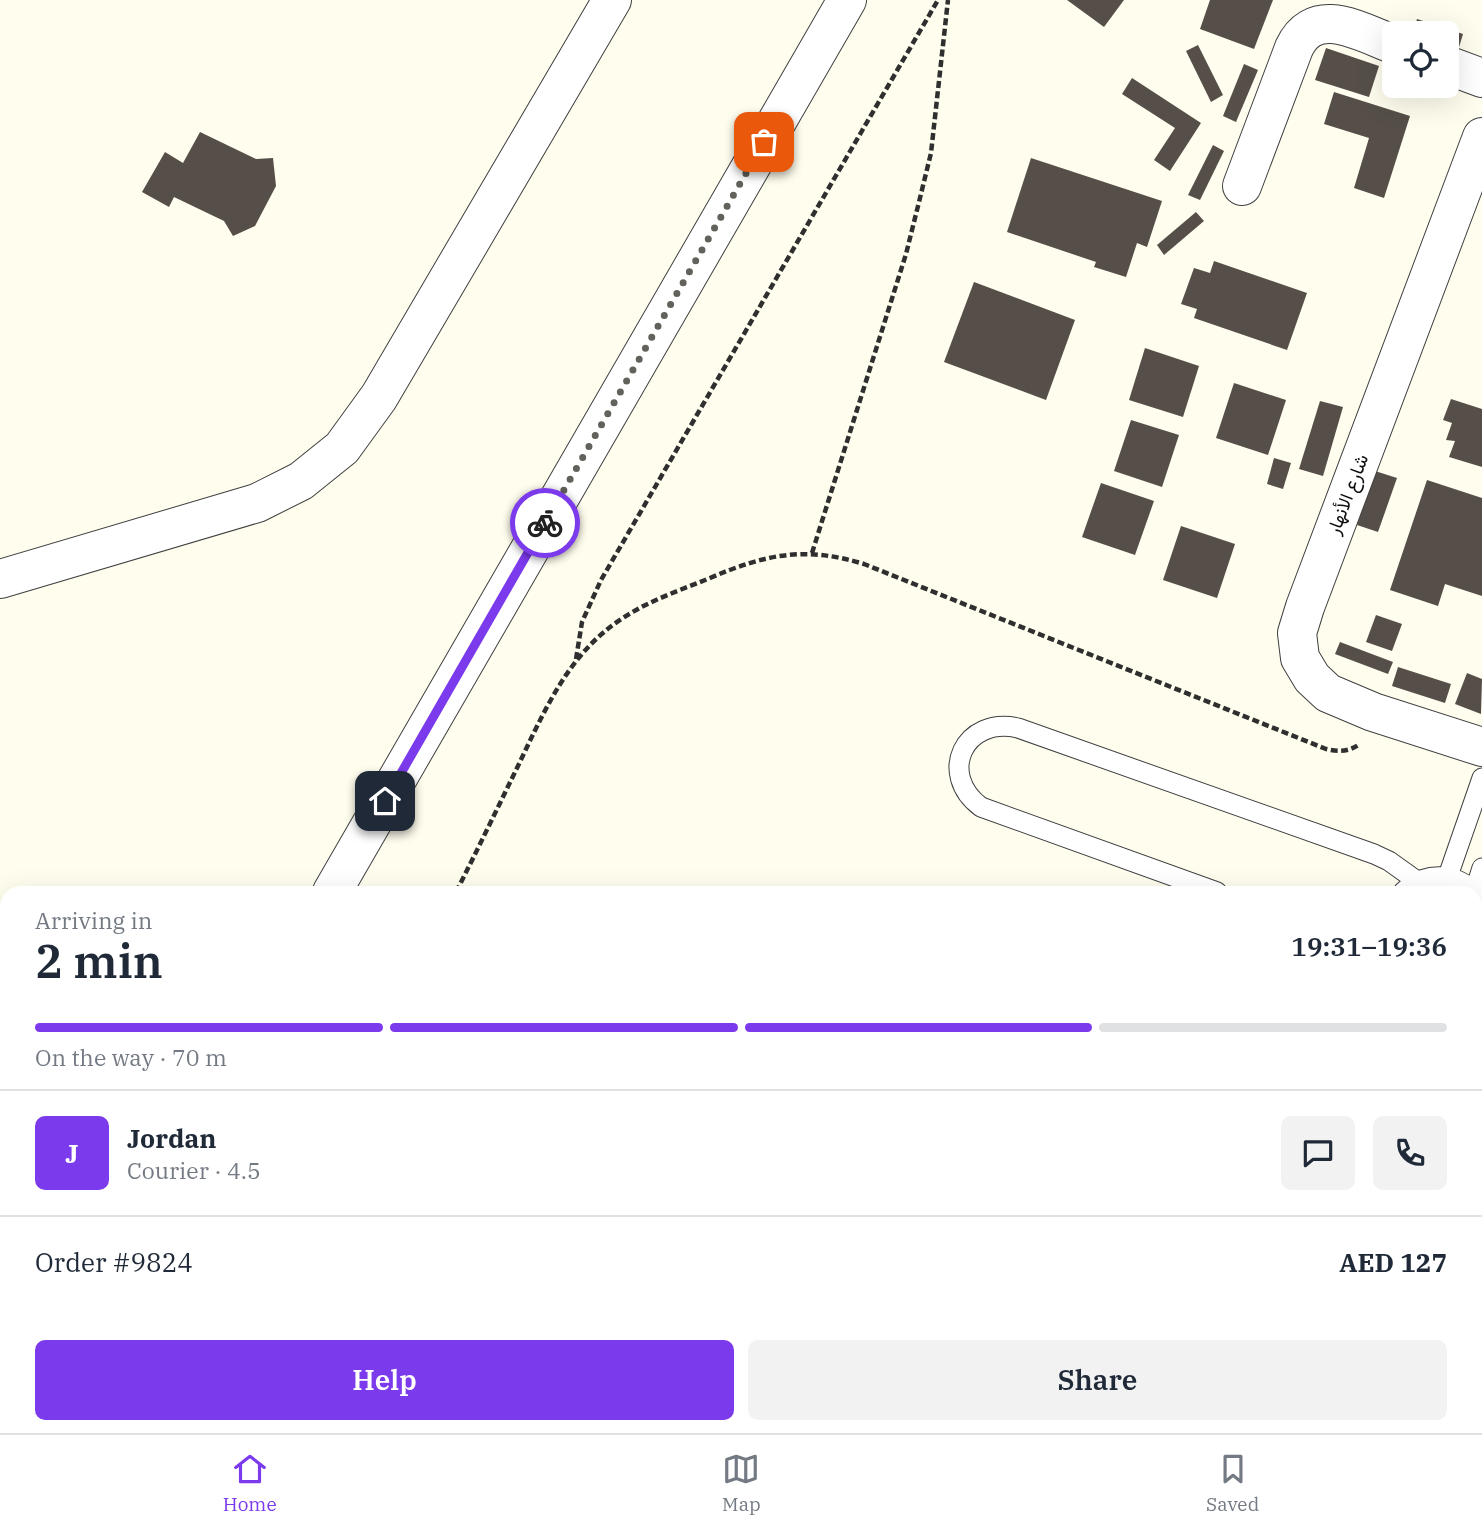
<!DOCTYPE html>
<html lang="en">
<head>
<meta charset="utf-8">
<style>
	:root { --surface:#fff; --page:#f2f2f3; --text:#1f2937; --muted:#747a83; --line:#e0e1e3; --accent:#7c3aed }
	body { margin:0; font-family:"IBM Plex Serif",Vazirmatn,serif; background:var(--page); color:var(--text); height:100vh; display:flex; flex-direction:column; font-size:26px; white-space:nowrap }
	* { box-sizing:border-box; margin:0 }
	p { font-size:23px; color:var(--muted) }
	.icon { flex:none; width:38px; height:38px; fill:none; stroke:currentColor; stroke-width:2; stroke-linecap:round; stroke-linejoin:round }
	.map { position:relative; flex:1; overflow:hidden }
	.sheet { position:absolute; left:0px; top:886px; width:1482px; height:548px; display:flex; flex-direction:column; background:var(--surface); border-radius:21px 21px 0 0; box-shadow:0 7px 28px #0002 }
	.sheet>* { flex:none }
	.fabs { position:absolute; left:1382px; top:21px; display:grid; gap:14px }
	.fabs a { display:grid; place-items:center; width:77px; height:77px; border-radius:10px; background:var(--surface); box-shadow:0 7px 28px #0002; font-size:35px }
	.pin { position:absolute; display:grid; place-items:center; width:60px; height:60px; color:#fff; margin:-30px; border-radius:14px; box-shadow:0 4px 10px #0006 }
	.courier { position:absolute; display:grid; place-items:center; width:70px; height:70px; margin:-35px; border:5px solid #7c3aed; border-radius:50%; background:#fff; color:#222; box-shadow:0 2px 9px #0007 }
	.headline em { font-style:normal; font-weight:600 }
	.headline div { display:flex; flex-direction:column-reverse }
	.headline { display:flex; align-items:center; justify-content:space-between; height:119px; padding:0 35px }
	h1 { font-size:46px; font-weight:600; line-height:52px }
	.bar { display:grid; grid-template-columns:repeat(4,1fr); gap:10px 7px; align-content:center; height:84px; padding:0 35px }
	.bar i { height:9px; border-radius:5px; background:var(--line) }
	.bar .active { background:var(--accent) }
	.bar p { grid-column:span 4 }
	.line { display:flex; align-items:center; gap:18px; padding:0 35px; border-top:2px solid var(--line) }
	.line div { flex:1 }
	.round { display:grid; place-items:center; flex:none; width:74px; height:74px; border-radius:10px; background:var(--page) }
	.cta { display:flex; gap:14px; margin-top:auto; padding:14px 35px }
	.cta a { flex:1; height:80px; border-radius:10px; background:var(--accent); color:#fff; font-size:28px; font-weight:600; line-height:80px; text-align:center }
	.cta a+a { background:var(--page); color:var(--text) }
	.tabs { display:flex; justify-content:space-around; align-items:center; height:98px; border-top:2px solid var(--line); background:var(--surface); font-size:19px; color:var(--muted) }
	.tabs a { display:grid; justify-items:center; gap:4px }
	.tabs .active { color:var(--accent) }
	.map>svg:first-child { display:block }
	.green { fill:#cceab6 }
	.building { fill:#564f49 }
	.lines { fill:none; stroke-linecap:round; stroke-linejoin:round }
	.service-casing { stroke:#404040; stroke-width:21 }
	.minor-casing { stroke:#404040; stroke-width:40 }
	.tertiary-casing { stroke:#404040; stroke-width:40 }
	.path { stroke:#2f2f2f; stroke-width:4.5; stroke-dasharray:7 3.5; stroke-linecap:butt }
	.service { stroke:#fff; stroke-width:19 }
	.minor { stroke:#fff; stroke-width:38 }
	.tertiary { stroke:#fff; stroke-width:38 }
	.done { stroke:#62615b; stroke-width:7; stroke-dasharray:0 12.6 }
	.route { stroke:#7c3aed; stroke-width:9 }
	.labels { text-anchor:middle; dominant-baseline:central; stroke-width:7; stroke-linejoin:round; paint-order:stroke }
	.street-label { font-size:19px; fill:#0d0d0d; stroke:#fff }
</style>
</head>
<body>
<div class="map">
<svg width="1482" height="1433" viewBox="0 0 1482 1433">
	<rect width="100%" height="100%" fill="#fffded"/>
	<polygon class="green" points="0,1374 7,1376 7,1426 143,1426 150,1429 152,1426 397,1426 414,1433 0,1433"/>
	<g class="building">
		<polygon points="1067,0 1124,0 1104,27"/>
		<polygon points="1210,0 1273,0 1254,49 1200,29"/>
		<polygon points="1417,19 1463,34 1456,57 1447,54 1447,33 1413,33"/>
		<polygon points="1198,45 1223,95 1211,102 1186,51"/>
		<polygon points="1326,48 1379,66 1369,97 1315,80"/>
		<polygon points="1244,64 1258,70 1236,122 1223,116"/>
		<polygon points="1132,78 1201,123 1170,171 1154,160 1175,128 1122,94"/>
		<polygon points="1334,92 1410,116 1384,198 1354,188 1369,138 1324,124"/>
		<polygon points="200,132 256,159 273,158 276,186 255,226 233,236 224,221 174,197 169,207 142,192 165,152 183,163"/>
		<polygon points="1213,145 1224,151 1200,200 1188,195"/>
		<polygon points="1031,158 1162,201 1147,247 1137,243 1126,277 1094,267 1096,262 1007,232"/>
		<polygon points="1196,212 1204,221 1164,255 1157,245"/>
		<polygon points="1214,261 1307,293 1287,350 1194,318 1197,309 1181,304 1194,268 1210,273"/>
		<polygon points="974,282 1075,320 1046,400 944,362"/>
		<polygon points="1145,348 1199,366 1183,417 1129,400"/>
		<polygon points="1234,383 1286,400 1268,455 1216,438"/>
		<polygon points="1451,399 1482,409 1482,467 1449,457 1455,441 1446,440 1452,423 1443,420"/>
		<polygon points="1320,401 1343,407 1323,476 1299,469"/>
		<polygon points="1131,420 1179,435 1162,487 1114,471"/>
		<polygon points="1274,458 1291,463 1283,489 1267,484"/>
		<polygon points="1375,471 1397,478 1378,532 1357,525"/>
		<polygon points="1427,480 1482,498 1482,596 1445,584 1438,606 1390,590"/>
		<polygon points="1101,483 1154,501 1135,555 1082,537"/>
		<polygon points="1181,526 1235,544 1217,598 1163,580"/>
		<polygon points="1376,615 1402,624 1392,651 1366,642"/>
		<polygon points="1340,642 1393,662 1388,674 1335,654"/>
		<polygon points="1398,667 1451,684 1445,703 1392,686"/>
		<polygon points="1467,673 1482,679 1481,714 1455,704"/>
	</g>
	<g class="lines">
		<defs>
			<g id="service">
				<polyline points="1448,876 1482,778"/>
				<polyline points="1475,890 1482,868"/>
				<path d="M1217 892 981 807C937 774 964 716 1018 728L1374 854 1389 861 1417 881"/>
				<path d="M1403 892C1427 868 1463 873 1482 901"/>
				<polyline points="1475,960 1482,951"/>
				<polyline points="760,1426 780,1433"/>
				<polyline points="578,1433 579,1426"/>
				<polyline points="1210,1433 1212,1426"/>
				<polyline points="1314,1433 1316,1426"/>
			</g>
			<g id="minor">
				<polyline points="1447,65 1482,78"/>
				<polyline points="1482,137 1305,607 1297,633 1300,658 1312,678 1328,693 1373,712 1482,747"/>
				<path d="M1242 186 1294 48C1315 3 1362 33 1395 45"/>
				<polyline points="332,892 847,0"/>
				<polyline points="0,1358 7,1360"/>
			</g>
			<polyline id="tertiary" points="0,579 257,503 301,481 342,448 379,397 612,0"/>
		</defs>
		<use href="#service" class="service-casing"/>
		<use href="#minor" class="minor-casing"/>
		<use href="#tertiary" class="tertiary-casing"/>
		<g class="path">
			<polyline points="812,553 906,254 919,202 931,153 948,0"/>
			<polyline points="576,659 582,622 601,580 938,0"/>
			<path d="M456 892C477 851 497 809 517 768 544 712 568 653 623 618 650 600 681 590 710 578 766 554 805 546 864 564L1326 749C1339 752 1348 752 1360 744"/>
		</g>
		<use href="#service" class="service"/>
		<use href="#minor" class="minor"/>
		<use href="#tertiary" class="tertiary"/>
	</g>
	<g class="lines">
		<polyline class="done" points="545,523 764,142"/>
		<polyline class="route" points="385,801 545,523"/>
	</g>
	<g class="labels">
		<g class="street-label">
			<text transform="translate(1347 494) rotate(-69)">شارع الأنهار</text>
		</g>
	</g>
</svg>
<div class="fabs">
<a><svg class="icon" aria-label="locate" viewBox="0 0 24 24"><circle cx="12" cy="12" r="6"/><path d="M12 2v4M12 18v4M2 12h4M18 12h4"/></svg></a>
</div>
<div class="pin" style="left:764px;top:142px;background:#ea580c"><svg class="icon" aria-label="bag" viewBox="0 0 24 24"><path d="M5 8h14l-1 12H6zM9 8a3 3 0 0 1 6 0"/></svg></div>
<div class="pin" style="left:385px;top:801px;background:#1f2937"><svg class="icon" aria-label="home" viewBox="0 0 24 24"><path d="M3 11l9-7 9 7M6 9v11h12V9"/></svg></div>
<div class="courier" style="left:545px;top:523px"><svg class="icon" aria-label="bike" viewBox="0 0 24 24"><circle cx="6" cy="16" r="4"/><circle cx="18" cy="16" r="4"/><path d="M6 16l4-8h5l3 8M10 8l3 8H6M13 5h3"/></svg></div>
<section class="sheet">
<div class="headline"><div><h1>2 min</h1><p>Arriving in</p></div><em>19:31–19:36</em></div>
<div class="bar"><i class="active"></i><i class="active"></i><i class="active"></i><i></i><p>On the way · 70 m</p></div>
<div class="line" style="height:126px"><b class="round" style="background:var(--accent);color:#fff">J</b><div><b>Jordan</b><p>Courier · 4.5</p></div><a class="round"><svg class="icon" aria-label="chat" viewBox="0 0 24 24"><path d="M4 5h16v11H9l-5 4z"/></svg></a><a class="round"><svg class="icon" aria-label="phone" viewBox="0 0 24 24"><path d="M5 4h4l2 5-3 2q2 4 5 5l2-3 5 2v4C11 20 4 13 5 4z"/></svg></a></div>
<div class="line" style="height:91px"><div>Order #9824</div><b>AED 127</b></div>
<div class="cta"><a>Help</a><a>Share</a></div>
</section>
</div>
<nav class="tabs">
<a class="active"><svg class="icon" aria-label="home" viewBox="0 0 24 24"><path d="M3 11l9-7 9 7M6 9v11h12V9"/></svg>Home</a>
<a><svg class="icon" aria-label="map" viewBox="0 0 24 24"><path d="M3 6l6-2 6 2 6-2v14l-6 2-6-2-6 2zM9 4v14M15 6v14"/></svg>Map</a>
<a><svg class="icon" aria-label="saved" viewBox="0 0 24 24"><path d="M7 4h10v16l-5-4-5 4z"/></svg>Saved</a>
</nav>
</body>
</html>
